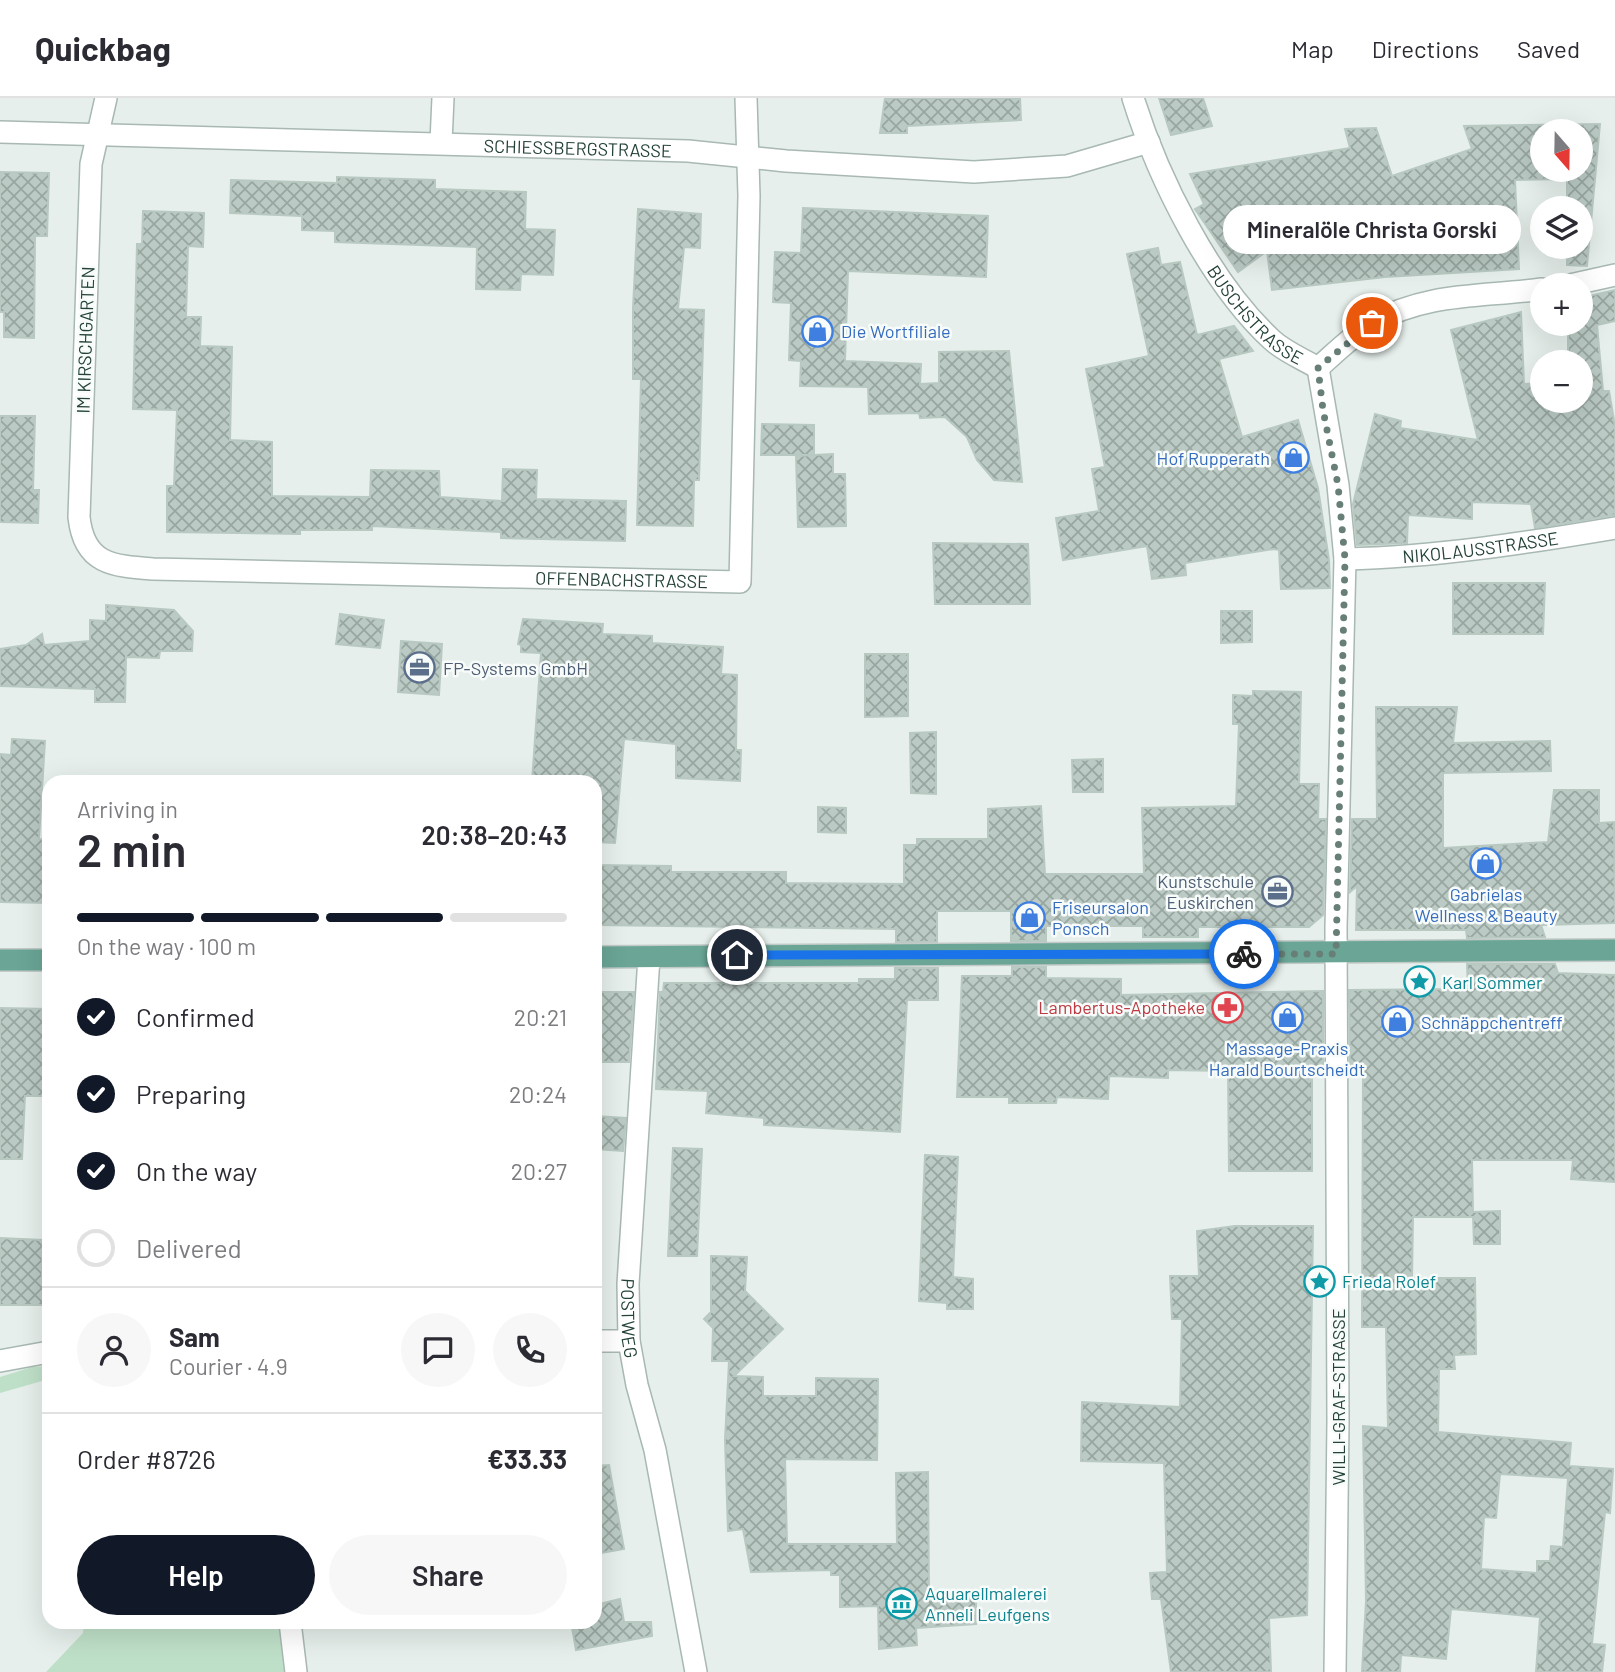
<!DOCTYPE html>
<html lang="en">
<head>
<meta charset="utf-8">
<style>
	:root { --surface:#fff; --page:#f7f7f7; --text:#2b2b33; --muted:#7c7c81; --line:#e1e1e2; --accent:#111827 }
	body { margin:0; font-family:Barlow,sans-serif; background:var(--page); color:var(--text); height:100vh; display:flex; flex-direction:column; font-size:26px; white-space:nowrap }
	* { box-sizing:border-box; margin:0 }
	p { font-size:23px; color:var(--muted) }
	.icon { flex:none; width:38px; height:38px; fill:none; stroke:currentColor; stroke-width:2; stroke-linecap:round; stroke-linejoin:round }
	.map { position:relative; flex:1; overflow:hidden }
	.side { position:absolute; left:42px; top:677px; width:560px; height:854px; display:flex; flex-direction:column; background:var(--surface); border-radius:21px; box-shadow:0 7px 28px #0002 }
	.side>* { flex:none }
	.needle { width:46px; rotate:160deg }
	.tools { position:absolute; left:1530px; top:21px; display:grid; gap:14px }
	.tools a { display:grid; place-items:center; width:63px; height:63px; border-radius:50%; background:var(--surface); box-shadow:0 7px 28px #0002; font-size:35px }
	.pin { position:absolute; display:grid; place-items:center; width:60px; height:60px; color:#fff; margin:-30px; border:4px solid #fff; border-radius:50%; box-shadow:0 2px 7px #0007 }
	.courier { position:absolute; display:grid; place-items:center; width:70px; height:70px; margin:-35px; border:5px solid #1a73e8; border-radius:50%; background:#fff; color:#222; box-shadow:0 2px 9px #0007 }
	.bubble { position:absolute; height:49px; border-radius:24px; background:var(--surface); box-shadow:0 7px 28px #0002; font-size:23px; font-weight:600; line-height:49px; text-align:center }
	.overview em { font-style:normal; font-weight:600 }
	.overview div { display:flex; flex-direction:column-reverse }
	.overview { display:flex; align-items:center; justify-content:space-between; height:119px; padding:0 35px }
	h1 { font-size:46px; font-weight:600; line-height:52px }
	.bar { display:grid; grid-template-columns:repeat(4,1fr); gap:10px 7px; align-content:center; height:84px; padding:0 35px }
	.bar i { height:9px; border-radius:5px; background:var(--line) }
	.bar .selected { background:var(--accent) }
	.bar p { grid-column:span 4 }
	.line { display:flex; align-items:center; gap:18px; padding:0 35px; border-top:2px solid var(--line) }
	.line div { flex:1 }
	.round { display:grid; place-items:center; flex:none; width:74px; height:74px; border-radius:37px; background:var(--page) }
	ol { padding:0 35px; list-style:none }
	li { display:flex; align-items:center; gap:21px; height:77px }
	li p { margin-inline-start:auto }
	li .icon { padding:7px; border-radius:50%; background:var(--accent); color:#fff; stroke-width:4 }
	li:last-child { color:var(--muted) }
	li i { width:38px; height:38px; border:4px solid var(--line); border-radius:50% }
	.primary-button { display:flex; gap:14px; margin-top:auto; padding:14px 35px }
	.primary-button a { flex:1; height:80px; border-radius:42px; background:var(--accent); color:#fff; font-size:28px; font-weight:600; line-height:80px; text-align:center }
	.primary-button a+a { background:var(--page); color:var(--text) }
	header { display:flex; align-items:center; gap:42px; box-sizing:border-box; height:98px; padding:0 35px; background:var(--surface); border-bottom:2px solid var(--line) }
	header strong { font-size:33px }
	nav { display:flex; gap:38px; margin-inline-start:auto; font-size:24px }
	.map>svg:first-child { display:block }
	.grass { fill:#bfe0c8 }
	.building { fill:url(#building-cross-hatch); stroke:#b8c9c2; stroke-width:2; fill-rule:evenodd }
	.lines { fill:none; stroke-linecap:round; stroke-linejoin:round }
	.minor-casing { stroke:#a8b8b2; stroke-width:24 }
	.major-casing { stroke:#c2cac8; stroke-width:24 }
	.minor { stroke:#fff; stroke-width:21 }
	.major { stroke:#6aa596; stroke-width:21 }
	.done { stroke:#687f78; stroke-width:7; stroke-dasharray:0 12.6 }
	.route { stroke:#1a73e8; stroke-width:9 }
	.labels { text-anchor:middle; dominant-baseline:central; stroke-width:5; stroke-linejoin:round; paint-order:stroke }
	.street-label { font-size:18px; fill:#24423a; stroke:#f7fbf9 }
	.shop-label { font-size:18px; fill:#366cbe; stroke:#f7fbf9; text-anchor:start }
	.service-label { font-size:18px; fill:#4e5e75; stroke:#f7fbf9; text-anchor:start }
	.culture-label { font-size:18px; fill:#0d838f; stroke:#f7fbf9; text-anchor:start }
	.health-label { font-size:18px; fill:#be3a42; stroke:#f7fbf9; text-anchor:end }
</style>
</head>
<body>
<header>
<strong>Quickbag</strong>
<nav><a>Map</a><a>Directions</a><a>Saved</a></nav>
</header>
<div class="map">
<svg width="1615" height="1574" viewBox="0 0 1615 1574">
	<defs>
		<pattern id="building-cross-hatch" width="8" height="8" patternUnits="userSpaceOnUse" patternTransform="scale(1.75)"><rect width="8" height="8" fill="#bbcac4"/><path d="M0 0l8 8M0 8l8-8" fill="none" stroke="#98a6a0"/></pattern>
	</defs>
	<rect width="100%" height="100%" fill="#e6efeb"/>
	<g class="grass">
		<polygon points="49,1268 49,1281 0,1295 0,1279 32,1269"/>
		<polygon points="84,1524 281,1524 287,1574 46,1574 83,1535"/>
	</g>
	<g class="building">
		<polygon points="885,0 1020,0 1021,22 907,28 907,35 880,35"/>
		<polygon points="1159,0 1203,0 1212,28 1171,37"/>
		<path d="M1600 26 1587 168 1567 167V149H1580V110H1567V81L1515 82 1519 171 1385 179 1272 192 1267 153 1238 174 1195 111 1204 106 1190 76 1350 50 1345 31 1376 30 1392 78 1472 51 1464 28ZM1542 33H1580V72H1542Z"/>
		<polygon points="0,74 49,75 47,138 35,138 34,240 4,239 4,214 0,214"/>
		<polygon points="337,79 435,82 435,91 526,94 525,131 555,132 553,177 521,176 520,192 476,191 477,149 335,144 335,133 302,132 302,118 230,115 231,82 337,85"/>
		<polygon points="803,110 988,118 986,179 848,173 845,263 921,266 920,286 939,285 939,254 1009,253 1022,384 994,382 977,362 967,339 945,319 920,320 919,315 869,316 868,289 800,288 801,263 789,262 791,205 773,204 775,154 801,155"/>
		<polygon points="638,111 701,116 700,150 684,149 678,211 704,212 699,382 694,382 693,428 637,427 641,281 633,281 633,210"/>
		<polygon points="143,113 204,115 203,149 188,148 186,219 201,219 200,248 232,249 230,342 272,344 272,398 370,399 371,372 439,373 440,399 502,403 503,371 537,372 536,401 626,403 625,443 501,440 501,434 372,428 372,432 300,432 300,436 167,434 167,388 174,388 177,312 133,311 137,146 142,146"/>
		<polygon points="1158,150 1161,167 1180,164 1197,237 1234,228 1253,253 1219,261 1242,339 1298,322 1318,390 1329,462 1330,490 1281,491 1279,452 1274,451 1185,465 1186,477 1152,481 1147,448 1063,462 1056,420 1099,413 1092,371 1105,369 1086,271 1149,258 1127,156"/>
		<polygon points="1615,192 1615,223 1597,227 1603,293 1609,293 1615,328 1615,417 1535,430 1531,406 1472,404 1472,421 1408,417 1407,445 1357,447 1353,406 1375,316 1401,323 1400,330 1478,342 1451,232 1521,214 1524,286 1542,285 1542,303 1580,303 1580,264 1568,264 1568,226 1580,226 1580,200"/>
		<polygon points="0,318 35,318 33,392 39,392 38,425 0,424"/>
		<polygon points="762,326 814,327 814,357 833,356 833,376 845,376 846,428 798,429 796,358 813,357 761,357"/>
		<polygon points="933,445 1028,446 1030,506 935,506"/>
		<polygon points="1453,485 1545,485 1543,536 1453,536"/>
		<polygon points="106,507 174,512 193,533 192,553 160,553 159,560 126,559 125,604 95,604 95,591 0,588 0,551 26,547 42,536 44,547 90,543 90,522 106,523"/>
		<polygon points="1221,513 1252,513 1252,544 1221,545"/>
		<polygon points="340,516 384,522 380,550 336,546"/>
		<polygon points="523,521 603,526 602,536 652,538 652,545 723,549 721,576 737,577 736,652 741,652 740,683 676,680 676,646 624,641 615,745 595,744 595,684 532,684 541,555 521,554 521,547 518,546"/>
		<polygon points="401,543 442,546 439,597 398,594"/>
		<polygon points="865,556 908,556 908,618 865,619"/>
		<polygon points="1253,593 1301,594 1299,686 1319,686 1318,721 1326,721 1323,817 1309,829 1198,829 1198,839 1143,839 1143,828 1046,828 1046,843 1011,843 1011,813 937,813 937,844 896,844 896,831 595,827 595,767 671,768 671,774 786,774 786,785 904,786 904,747 917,747 917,741 988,741 988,711 1041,708 1045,776 1144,776 1142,710 1236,708 1239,626 1233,626 1233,597 1253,598"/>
		<polygon points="1376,609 1457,609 1453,645 1550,643 1551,673 1443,675 1443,750 1548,744 1554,692 1599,692 1599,725 1614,724 1615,825 1541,827 1545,839 1467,840 1466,832 1356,832 1357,788 1350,794 1352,721 1377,721"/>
		<polygon points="936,634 936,696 911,695 910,635"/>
		<polygon points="12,641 45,643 39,741 49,742 49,805 0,804 0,656 11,657"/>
		<polygon points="1103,661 1103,694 1073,694 1072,662"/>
		<polygon points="818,709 846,710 846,735 818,734"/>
		<path d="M1467 866H1555L1558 875 1615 877V1084L1571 1081 1573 1062H1472L1473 1114 1500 1113V1146H1474L1473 1119H1413L1412 1180H1475L1476 1256 1454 1257 1455 1271H1439L1438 1334 1571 1345 1569 1368 1613 1371 1610 1415 1605 1414 1592 1546 1605 1547 1602 1574H1536L1540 1519 1451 1511 1446 1561 1401 1557 1400 1574H1362L1366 1503 1363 1328 1388 1330 1386 1229H1362L1363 976 1350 974 1349 892 1468 891ZM1500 1376 1568 1380 1563 1449 1551 1448 1550 1463H1537V1475L1481 1471 1484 1419 1496 1420Z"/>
		<polygon points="1012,869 1046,869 1046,880 1121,881 1121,897 1323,893 1323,971 1312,969 1312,1073 1229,1073 1228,973 1168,972 1168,980 1109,978 1108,1001 1057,999 1056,1005 1009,1005 1009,999 957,999 962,878 1012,878"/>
		<polygon points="895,870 938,870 938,902 907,902 900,1034 764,1027 764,1020 706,1015 708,993 656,991 660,894 663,894 664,885 859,885 859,881 895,881"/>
		<polygon points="595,894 634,894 629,964 595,964"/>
		<polygon points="0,910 49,911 49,998 25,998 22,1061 0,1061"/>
		<polygon points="595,1018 626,1020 623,1053 595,1051"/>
		<polygon points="673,1050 702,1051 697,1158 668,1158"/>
		<polygon points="925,1057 958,1059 953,1179 973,1181 973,1211 947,1211 947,1205 919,1203"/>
		<polygon points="1235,1128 1313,1128 1307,1517 1269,1520 1271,1574 1171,1574 1161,1501 1152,1501 1150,1475 1167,1474 1164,1365 1081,1363 1082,1304 1180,1309 1182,1221 1172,1221 1170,1178 1199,1178 1197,1133"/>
		<polygon points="0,1140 43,1142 42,1177 49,1177 49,1207 0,1207"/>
		<polygon points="711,1158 747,1159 745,1193 783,1231 734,1278 763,1279 763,1298 816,1298 816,1280 878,1281 877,1362 785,1361 787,1446 897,1446 896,1375 928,1374 929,1496 976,1495 976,1526 916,1530 917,1547 879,1551 878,1508 840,1509 840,1477 831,1477 831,1472 751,1474 743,1431 728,1433 725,1342 729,1263 712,1263 713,1230 704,1221 711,1214"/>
		<polygon points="609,1367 624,1451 595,1456 595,1368"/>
		<polygon points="620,1501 624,1524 651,1524 652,1538 576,1552 571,1524 595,1524 595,1507"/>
	</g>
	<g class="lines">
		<defs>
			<g id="minor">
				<path id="s1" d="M106 0 91 66 79 419C84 466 112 468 153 471L740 484 749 98 746 0"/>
				<path id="s2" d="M1133 0C1158 80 1210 185 1272 242 1285 254 1303 261 1318 270"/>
				<path id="s3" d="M0 34 688 53 786 63 974 74 1067 68 1149 44"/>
				<polyline points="441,44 443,0"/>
				<polyline points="1570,187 1615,177"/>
				<polyline points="1318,270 1338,387 1345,461 1336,829 1338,1323 1335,1574"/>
				<path d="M1318 270C1336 254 1353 237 1373 225 1426 194 1484 199 1542 191"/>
				<path id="s4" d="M1345 461C1436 459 1526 445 1615 430"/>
				<path id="s5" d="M649 859 628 1186 629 1243 637 1287 655 1352 696 1574"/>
				<polyline points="595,1243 629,1243"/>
				<polyline points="0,1263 49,1254"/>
				<polyline points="290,1524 296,1574"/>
			</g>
			<g id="major">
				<polyline points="595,859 1615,852"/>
				<polyline points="0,862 49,862"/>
			</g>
		</defs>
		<use href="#minor" class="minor-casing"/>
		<use href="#major" class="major-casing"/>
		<use href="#minor" class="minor"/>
		<use href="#major" class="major"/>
	</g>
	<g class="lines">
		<polyline class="done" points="1244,856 1336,856 1345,461 1338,387 1323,312 1318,270 1372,225"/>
		<polyline class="route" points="737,857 1244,856"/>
	</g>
	<defs>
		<symbol id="shop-ring" viewBox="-11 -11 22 22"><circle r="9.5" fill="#f7fbf9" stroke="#3f7fe0" stroke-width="1.5"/><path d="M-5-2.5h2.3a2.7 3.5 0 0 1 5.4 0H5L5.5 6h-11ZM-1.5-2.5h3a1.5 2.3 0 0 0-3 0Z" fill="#3f7fe0"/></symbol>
		<symbol id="office-ring" viewBox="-11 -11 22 22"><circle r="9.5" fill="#f7fbf9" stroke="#5c6f8a" stroke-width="1.5"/><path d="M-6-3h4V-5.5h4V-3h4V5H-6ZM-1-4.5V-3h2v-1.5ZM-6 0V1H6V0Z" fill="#5c6f8a"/></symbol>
		<symbol id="sight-ring" viewBox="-11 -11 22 22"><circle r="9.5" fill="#f7fbf9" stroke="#0f9aa8" stroke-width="1.5"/><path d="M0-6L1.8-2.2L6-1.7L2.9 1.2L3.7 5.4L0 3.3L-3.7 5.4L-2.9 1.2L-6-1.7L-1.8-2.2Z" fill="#0f9aa8"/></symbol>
		<symbol id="pharmacy-ring" viewBox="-11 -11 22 22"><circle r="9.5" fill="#f7fbf9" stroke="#e0444e" stroke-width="1.5"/><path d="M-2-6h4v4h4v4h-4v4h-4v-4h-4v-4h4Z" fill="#e0444e"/></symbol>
		<symbol id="museum-ring" viewBox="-11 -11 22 22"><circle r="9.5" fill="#f7fbf9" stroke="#0f9aa8" stroke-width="1.5"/><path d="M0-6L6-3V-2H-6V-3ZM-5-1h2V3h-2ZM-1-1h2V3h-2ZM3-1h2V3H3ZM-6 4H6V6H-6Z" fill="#0f9aa8"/></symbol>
	</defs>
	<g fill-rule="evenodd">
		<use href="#shop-ring" x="800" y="216" width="35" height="35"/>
		<use href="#shop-ring" x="1276" y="342" width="35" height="35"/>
		<use href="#office-ring" x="402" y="552" width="35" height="35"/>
		<use href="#shop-ring" x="1468" y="748" width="35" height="35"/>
		<use href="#office-ring" x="1260" y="776" width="35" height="35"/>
		<use href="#shop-ring" x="1012" y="802" width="35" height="35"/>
		<use href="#sight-ring" x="1402" y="866" width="35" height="35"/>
		<use href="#pharmacy-ring" x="1210" y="892" width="35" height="35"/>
		<use href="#shop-ring" x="1270" y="902" width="35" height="35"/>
		<use href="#shop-ring" x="1380" y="906" width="35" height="35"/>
		<use href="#sight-ring" x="1302" y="1166" width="35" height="35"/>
		<use href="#museum-ring" x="884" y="1488" width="35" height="35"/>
	</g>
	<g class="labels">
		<g class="street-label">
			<text stroke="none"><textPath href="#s3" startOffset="578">SCHIESSBERGSTRASSE</textPath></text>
			<text stroke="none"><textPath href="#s2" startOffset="252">BUSCHSTRASSE</textPath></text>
			<text transform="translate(85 242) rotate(-88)">IM KIRSCHGARTEN</text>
			<text stroke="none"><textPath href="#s4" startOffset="136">NIKOLAUSSTRASSE</textPath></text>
			<text stroke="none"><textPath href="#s1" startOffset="992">OFFENBACHSTRASSE</textPath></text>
			<text stroke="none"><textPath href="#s5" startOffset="362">POSTWEG</textPath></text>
			<text transform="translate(1338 1299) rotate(-90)">WILLI-GRAF-STRASSE</text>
		</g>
		<g class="shop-label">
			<text x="841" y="233">Die Wortfiliale</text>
			<text x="1270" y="360" text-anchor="end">Hof Rupperath</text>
			<text x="1486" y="796" text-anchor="middle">Gabrielas<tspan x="1486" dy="21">Wellness &amp; Beauty</tspan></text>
			<text x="1052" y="809">Friseursalon<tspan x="1052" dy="21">Ponsch</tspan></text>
			<text x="1421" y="924">Schnäppchentreff</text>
			<text x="1287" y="950" text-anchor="middle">Massage-Praxis<tspan x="1287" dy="21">Harald Bourtscheidt</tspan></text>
		</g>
		<g class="service-label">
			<text x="443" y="570">FP-Systems GmbH</text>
			<text x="1254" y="783" text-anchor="end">Kunstschule<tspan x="1254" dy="21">Euskirchen</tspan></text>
		</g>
		<g class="culture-label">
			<text x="1442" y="884">Karl Sommer</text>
			<text x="1342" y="1183">Frieda Rolef</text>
			<text x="925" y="1495">Aquarellmalerei<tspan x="925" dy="21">Anneli Leufgens</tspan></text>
		</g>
		<g class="health-label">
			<text x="1205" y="909">Lambertus-Apotheke</text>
		</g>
	</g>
</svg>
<div class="tools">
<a><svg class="needle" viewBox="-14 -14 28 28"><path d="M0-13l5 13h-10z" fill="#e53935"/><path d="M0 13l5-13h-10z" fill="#7c7c81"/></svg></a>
<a><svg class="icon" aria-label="layers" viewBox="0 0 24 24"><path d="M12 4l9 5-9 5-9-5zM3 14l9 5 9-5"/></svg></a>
<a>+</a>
<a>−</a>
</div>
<div class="pin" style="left:1372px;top:225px;background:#ea580c"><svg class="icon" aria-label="bag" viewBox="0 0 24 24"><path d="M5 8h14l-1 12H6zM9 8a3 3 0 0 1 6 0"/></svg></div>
<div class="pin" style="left:737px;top:857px;background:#1f2937"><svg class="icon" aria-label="home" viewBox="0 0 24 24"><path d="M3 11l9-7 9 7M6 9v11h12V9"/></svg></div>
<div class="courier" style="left:1244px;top:856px"><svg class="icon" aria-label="bike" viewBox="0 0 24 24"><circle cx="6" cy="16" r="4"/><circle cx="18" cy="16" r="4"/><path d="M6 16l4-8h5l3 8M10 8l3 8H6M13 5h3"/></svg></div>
<div class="bubble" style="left:1223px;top:107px;width:298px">Mineralöle Christa Gorski</div>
<section class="side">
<div class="overview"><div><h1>2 min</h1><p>Arriving in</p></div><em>20:38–20:43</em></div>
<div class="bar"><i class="selected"></i><i class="selected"></i><i class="selected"></i><i></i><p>On the way · 100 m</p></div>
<ol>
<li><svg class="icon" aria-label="check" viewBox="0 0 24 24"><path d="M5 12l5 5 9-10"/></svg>Confirmed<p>20:21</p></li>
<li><svg class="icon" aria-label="check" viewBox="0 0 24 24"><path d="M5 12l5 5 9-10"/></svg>Preparing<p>20:24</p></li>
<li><svg class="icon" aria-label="check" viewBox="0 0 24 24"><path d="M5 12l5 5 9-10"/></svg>On the way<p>20:27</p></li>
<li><i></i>Delivered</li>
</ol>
<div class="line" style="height:126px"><a class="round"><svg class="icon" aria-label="person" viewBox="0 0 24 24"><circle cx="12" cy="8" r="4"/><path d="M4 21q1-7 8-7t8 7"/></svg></a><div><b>Sam</b><p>Courier · 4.9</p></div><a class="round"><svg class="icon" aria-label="chat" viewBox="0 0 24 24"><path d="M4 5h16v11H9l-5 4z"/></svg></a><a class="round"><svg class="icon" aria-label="phone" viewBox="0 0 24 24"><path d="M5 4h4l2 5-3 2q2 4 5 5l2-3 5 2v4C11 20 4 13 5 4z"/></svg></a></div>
<div class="line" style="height:91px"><div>Order #8726</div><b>€33.33</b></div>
<div class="primary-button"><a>Help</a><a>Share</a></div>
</section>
</div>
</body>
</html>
